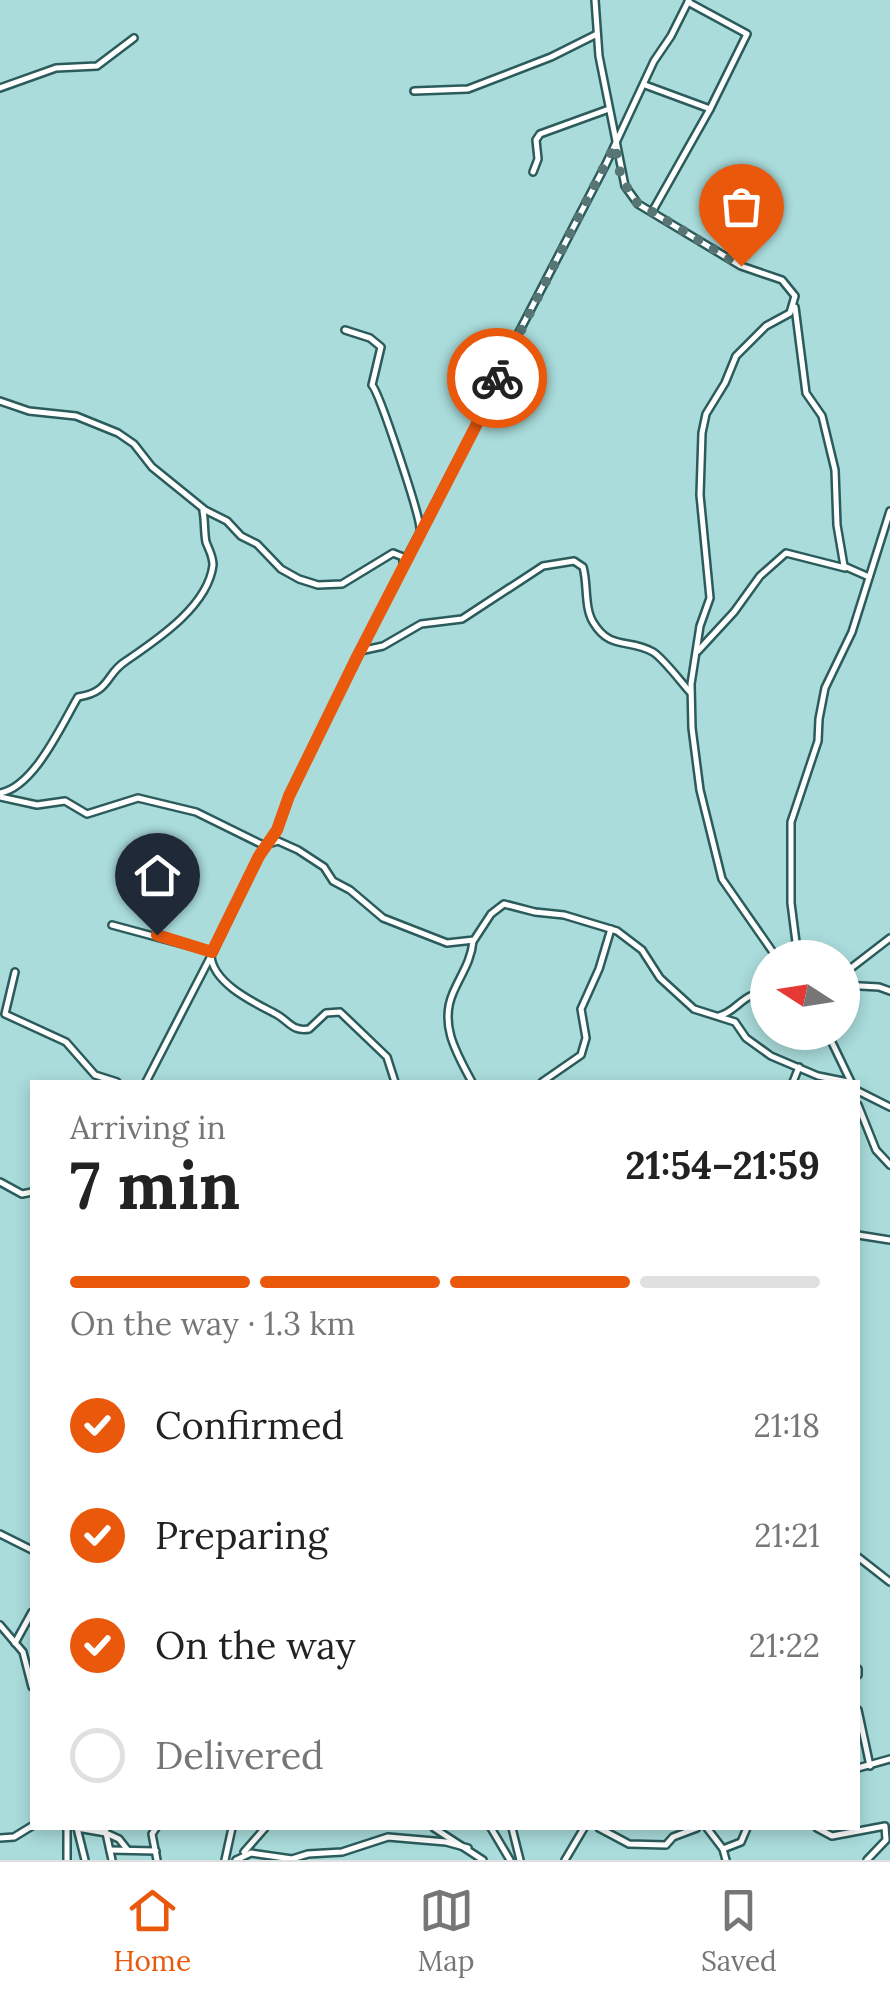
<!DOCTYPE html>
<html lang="en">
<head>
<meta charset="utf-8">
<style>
	:root { --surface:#fff; --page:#f6f6f6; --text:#222; --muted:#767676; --line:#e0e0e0; --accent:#ea580c }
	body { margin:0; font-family:Lora,serif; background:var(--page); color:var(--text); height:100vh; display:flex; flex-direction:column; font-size:38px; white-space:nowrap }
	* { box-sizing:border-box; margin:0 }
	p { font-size:32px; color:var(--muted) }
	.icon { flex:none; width:55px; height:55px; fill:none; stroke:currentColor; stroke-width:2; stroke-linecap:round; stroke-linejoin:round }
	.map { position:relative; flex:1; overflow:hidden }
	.details { position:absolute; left:30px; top:1080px; width:830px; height:750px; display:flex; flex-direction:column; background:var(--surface); border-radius:0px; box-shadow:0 5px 15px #0003 }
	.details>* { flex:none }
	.needle { width:65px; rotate:282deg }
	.tools { position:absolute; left:750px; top:940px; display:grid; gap:20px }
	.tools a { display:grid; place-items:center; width:110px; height:110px; border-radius:50%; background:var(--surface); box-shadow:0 5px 15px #0003; font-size:50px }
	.pin { position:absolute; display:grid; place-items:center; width:85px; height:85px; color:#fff; margin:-102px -42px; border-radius:50% 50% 50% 0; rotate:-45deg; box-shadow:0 0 10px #0007 }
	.pin .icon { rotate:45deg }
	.courier { position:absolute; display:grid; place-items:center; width:100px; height:100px; margin:-50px; border:8px solid #ea580c; border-radius:50%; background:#fff; color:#222; box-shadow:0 2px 12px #0007 }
	.overview em { font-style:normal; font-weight:700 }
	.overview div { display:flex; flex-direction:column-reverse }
	.overview { display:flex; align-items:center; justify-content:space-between; height:170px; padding:0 40px }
	h1 { font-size:65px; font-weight:700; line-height:75px }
	.bar { display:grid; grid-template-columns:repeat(4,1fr); gap:15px 10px; align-content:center; height:120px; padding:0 40px }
	.bar i { height:12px; border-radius:8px; background:var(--line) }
	.bar .active { background:var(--accent) }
	.bar p { grid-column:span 4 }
	ol { padding:0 40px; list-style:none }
	li { display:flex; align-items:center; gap:30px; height:110px }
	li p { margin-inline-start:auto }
	li .icon { padding:10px; border-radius:50%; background:var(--accent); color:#fff; stroke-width:4 }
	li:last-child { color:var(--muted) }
	li i { width:55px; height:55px; border:5px solid var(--line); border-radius:50% }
	.dock { display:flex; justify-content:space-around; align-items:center; height:140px; border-top:2px solid var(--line); background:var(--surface); font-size:28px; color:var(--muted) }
	.dock a { display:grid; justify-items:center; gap:5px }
	.dock .active { color:var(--accent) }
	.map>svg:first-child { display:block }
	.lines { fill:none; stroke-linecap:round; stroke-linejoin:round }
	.street-casing { stroke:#2b5c5b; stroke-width:10 }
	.street { stroke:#fff; stroke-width:5 }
	.done { stroke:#567574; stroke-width:10; stroke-dasharray:0 18 }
	.route { stroke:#ea580c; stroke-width:12 }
</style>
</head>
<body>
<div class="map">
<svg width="890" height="1860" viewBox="0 0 890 1860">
	<rect width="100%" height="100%" fill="#a9dcdb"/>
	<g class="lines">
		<defs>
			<g id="street">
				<polyline points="595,0 599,56 625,186 638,204 741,266 782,280 795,296 790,313 766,326 736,356 725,383 706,414 702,433 700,495 710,598 700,626 691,684 692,728 700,790 722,879 777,958"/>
				<polyline points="645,85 710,109"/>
				<polyline points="0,88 56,68 97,66 134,38"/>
				<polyline points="414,91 468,89 551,57 597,34"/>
				<polyline points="533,172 538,159 536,140 540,134 609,109"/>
				<polyline points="652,212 710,109 747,34 688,2"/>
				<polyline points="795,307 806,393 822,416 835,470 837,525 844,566 869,577"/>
				<path d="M345 330 370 338 381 347 372 385C380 394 419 513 420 528"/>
				<path d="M0 401 29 411 76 416 118 433 134 444 152 467 205 510 227 521 241 536 257 544 281 569 299 579 318 585 342 584 393 553 403 557V567L295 782 277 830 259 856 211 956C213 983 253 1002 274 1013 289 1020 291 1032 309 1029L326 1013 340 1012 387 1057 395 1082"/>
				<polyline points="404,563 484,410 503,363 606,164 654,61 671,36 689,0"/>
				<path d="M360 651 383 646 421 624 462 619 543 566 574 561 583 567C588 584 584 607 593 622 610 651 629 638 653 652 663 658 681 682 690 692"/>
				<polyline points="698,651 734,612 760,576 786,553 845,568"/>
				<path d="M0 793C34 787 61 726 78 697 111 692 105 674 126 661 158 639 208 606 213 565 213 556 209 550 206 542 204 532 205 521 203 511"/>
				<polyline points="0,797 37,805 65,801 87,814 138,798 196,812 265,846"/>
				<polyline points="268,844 278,841 298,850 324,867 333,881 350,890 383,918 447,943 474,940 491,914 504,904 535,912 564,915 617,931 642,950 660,978 694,1009 735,1022 746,1038 771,1056 818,1076 848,1082"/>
				<polyline points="112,925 212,952"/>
				<polyline points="798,958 791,903 791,822 818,741 819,719 825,688 852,632 890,511"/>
				<polyline points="15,972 5,1014 66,1042 95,1075 117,1082"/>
				<polyline points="842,975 890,938"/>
				<polyline points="842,985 879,987 890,991"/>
				<path d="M719 1016C739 1011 743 990 768 994"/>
				<polyline points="827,1032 851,1082"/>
				<polyline points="146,1082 211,956"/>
				<path d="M472 1082C457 1054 439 1025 453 993 461 974 471 962 473 941"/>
				<polyline points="542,1082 581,1055 586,1038 581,1009 599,969 611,929"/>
				<polyline points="793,1082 799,1067"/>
				<polyline points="858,1091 890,1107"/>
				<polyline points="858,1105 876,1150 890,1165"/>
				<polyline points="0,1182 22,1194 32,1192"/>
				<polyline points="858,1235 890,1240"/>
				<polyline points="0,1534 32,1550"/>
				<polyline points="858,1557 890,1582"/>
				<polyline points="0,1625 23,1652 32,1687"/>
				<polyline points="15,1643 32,1612"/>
				<polyline points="858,1675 858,1669"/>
				<polyline points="858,1710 870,1766"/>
				<polyline points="858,1768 890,1759"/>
				<polyline points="67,1828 67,1860"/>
				<polyline points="77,1828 106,1833 112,1860"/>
				<polyline points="77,1828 85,1860"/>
				<polyline points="105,1828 106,1833 119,1839 127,1849"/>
				<polyline points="156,1828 152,1834 157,1860"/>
				<polyline points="434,1828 483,1860"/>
				<polyline points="491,1828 510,1860"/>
				<polyline points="512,1828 520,1860"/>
				<polyline points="599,1828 629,1844 666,1845 673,1837 697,1828"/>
				<polyline points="707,1828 723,1849 726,1860"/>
				<polyline points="817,1828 832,1836 885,1826 886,1840 867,1860"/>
				<polyline points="0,1838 14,1837 32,1826"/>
				<polyline points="723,1849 741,1842 747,1828"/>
				<polyline points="110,1850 156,1851"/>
				<polyline points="244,1852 265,1828"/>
				<polyline points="225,1860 232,1828"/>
				<polyline points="236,1860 251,1853 292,1859 308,1854 342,1852 388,1837 446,1842 468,1848"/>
				<polyline points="565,1860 584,1828"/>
			</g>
		</defs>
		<use href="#street" class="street-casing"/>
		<use href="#street" class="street"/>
	</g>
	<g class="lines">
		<polyline class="done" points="497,378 615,145 621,178 636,202 741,266"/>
		<polyline class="route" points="157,935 212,952 259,856 277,830 289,796 356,659 484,410 497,378"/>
	</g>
</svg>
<div class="tools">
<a><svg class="needle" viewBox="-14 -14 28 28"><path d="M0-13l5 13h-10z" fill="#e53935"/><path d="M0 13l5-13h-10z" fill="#767676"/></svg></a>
</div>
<div class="pin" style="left:741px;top:266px;background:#ea580c"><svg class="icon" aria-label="bag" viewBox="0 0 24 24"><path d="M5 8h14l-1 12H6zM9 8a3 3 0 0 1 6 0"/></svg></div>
<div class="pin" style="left:157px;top:935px;background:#1f2937"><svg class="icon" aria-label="home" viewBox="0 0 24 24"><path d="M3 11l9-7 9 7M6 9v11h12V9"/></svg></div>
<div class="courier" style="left:497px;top:378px"><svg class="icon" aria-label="bike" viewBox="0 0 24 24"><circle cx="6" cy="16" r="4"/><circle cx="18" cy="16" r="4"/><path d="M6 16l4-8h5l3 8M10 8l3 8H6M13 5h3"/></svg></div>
<section class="details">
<div class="overview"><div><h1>7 min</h1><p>Arriving in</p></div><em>21:54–21:59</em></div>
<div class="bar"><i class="active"></i><i class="active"></i><i class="active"></i><i></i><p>On the way · 1.3 km</p></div>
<ol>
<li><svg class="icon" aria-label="check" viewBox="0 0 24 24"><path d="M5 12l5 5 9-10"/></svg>Confirmed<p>21:18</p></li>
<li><svg class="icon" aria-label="check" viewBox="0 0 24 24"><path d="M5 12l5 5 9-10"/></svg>Preparing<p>21:21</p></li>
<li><svg class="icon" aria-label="check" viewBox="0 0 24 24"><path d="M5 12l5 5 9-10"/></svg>On the way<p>21:22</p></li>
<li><i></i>Delivered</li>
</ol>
</section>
</div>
<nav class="dock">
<a class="active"><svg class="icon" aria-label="home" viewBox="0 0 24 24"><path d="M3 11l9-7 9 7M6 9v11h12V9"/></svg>Home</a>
<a><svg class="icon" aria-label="map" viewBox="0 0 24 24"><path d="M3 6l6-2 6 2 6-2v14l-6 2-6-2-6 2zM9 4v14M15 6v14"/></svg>Map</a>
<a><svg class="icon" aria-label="saved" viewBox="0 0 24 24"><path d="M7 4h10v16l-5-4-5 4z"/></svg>Saved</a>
</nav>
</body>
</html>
